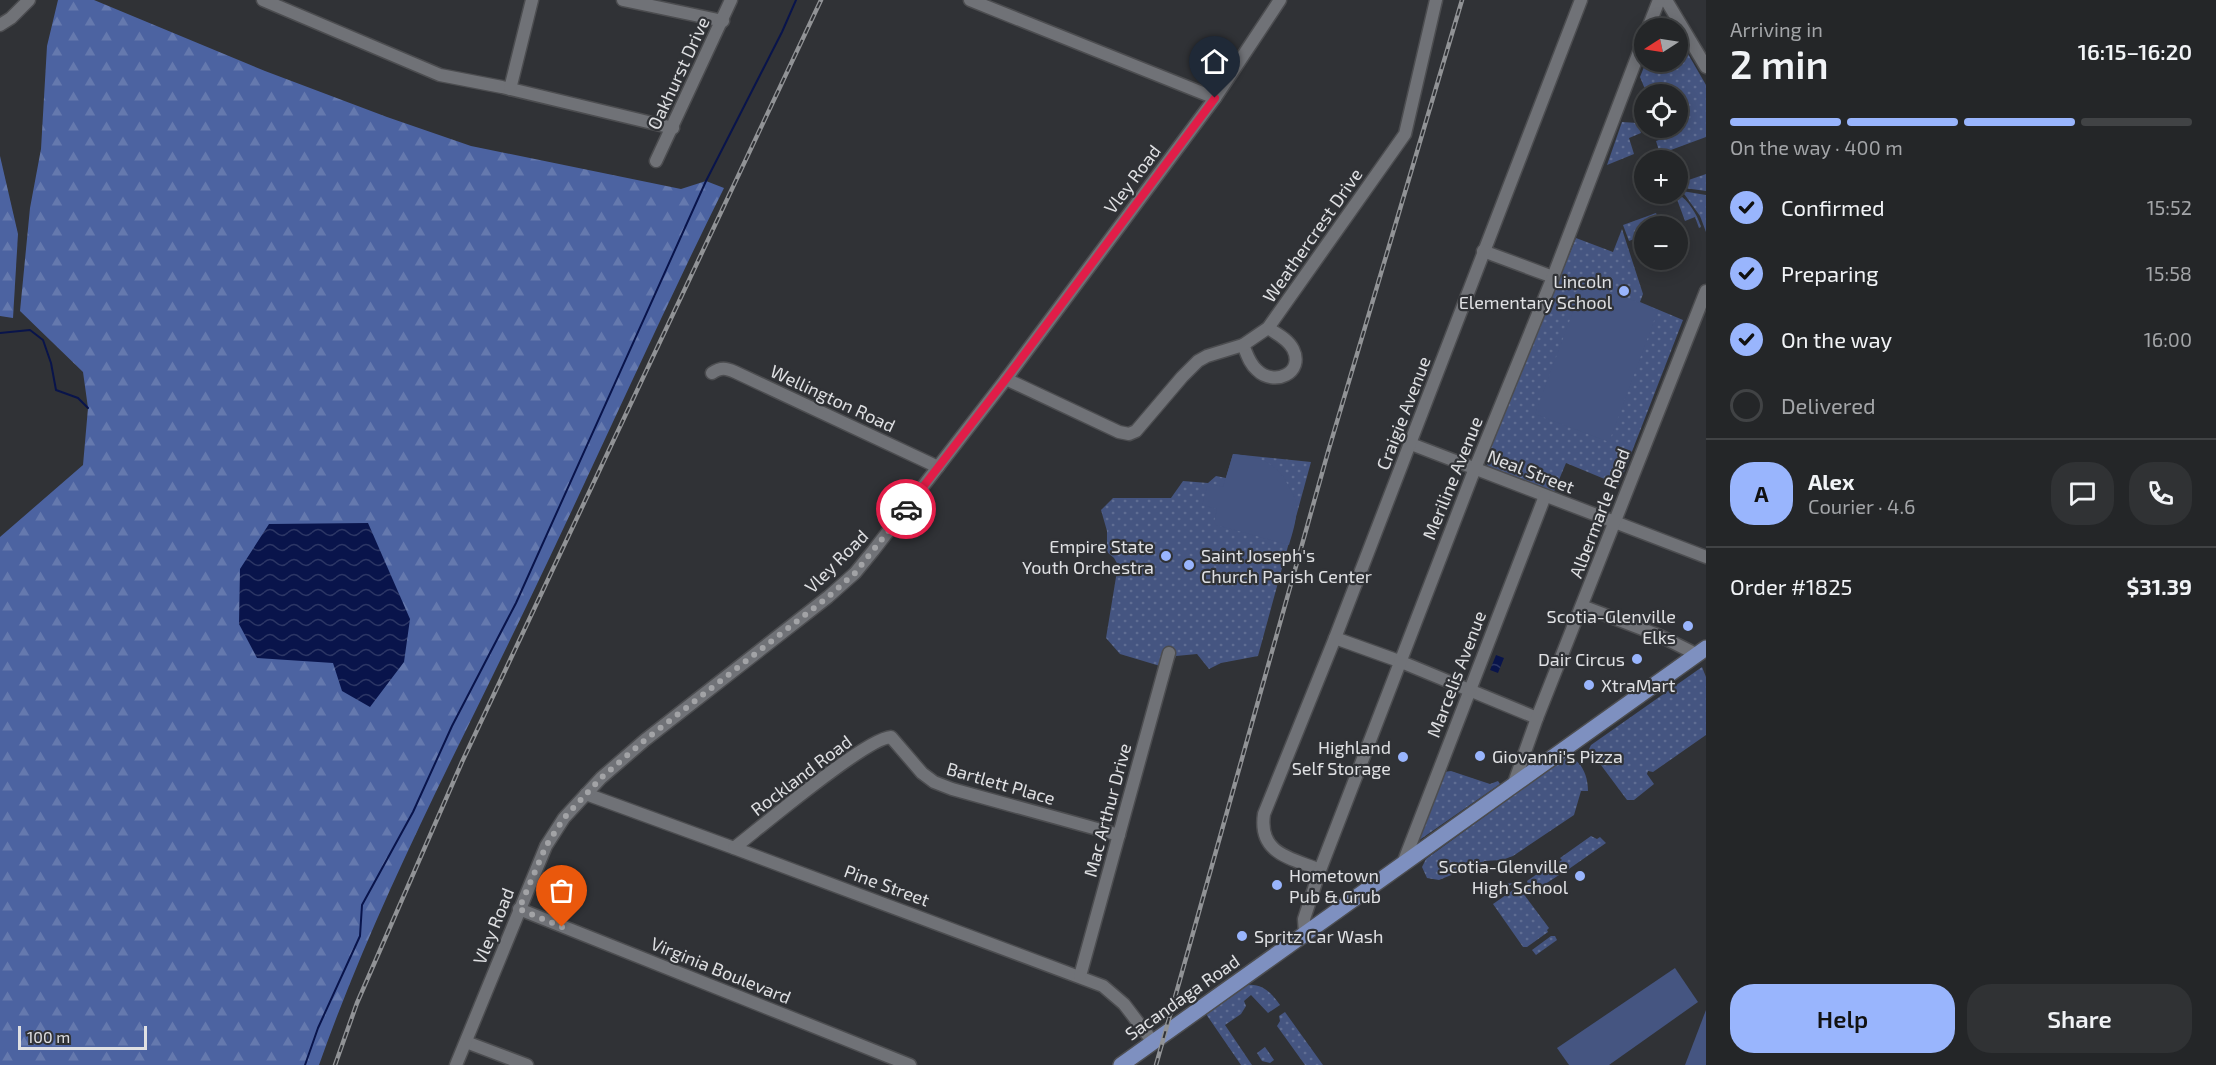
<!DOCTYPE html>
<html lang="en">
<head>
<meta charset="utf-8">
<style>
	:root { --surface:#242628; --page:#303234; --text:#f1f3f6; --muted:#a3a5a8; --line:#414345; --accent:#99b5fd }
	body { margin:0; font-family:"Exo 2",sans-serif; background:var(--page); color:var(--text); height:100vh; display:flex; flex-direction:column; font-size:22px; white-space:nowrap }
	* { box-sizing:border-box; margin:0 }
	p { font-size:20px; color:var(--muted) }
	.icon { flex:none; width:33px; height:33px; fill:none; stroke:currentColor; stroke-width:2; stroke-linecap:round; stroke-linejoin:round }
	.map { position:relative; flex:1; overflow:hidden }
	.panel { display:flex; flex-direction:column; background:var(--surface); width:510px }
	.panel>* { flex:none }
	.needle { width:39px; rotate:258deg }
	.controls { position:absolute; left:1634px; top:18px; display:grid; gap:12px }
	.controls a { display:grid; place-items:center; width:54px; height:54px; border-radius:50%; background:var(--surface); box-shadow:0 3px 15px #0003,0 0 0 2px var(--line); font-size:30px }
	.scale { position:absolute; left:18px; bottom:15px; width:129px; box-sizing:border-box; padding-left:6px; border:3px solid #dfe0e3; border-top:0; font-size:16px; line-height:21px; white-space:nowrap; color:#dfe0e3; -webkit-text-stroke:4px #303236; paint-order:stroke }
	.pin { position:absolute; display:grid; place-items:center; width:51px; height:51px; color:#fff; margin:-62px -26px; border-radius:50% 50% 50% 0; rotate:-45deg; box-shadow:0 0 6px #0007 }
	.pin .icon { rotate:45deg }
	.courier { position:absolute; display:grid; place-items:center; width:60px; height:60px; margin:-30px; border:4px solid #e11d48; border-radius:50%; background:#fff; color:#222; box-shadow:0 2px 8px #0007 }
	.head em { font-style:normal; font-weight:600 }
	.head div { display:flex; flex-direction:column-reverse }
	.head { display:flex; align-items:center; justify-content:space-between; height:102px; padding:0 24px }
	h1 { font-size:39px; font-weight:600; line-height:45px }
	.bar { display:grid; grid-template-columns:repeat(4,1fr); gap:9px 6px; align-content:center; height:72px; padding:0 24px }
	.bar i { height:8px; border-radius:4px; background:var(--line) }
	.bar .active { background:var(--accent) }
	.bar p { grid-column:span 4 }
	.line { display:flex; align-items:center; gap:15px; padding:0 24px; border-top:2px solid var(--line) }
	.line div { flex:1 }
	.round { display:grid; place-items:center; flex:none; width:63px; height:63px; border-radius:24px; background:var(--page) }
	ol { padding:0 24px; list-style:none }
	li { display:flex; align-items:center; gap:18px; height:66px }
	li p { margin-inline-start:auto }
	li .icon { padding:6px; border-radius:50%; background:var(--accent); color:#111; stroke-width:4 }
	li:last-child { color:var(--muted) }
	li i { width:33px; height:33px; border:3px solid var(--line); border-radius:50% }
	.primary-button { display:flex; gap:12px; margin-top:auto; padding:12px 24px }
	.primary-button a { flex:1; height:69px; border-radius:24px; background:var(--accent); color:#111; font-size:24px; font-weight:600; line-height:69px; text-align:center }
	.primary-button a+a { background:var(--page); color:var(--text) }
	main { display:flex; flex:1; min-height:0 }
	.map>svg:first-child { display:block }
	.grass { fill:url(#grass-dots) }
	.forest { fill:url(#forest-firs) }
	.garden { fill:#455581 }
	.water { fill:url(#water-waves) }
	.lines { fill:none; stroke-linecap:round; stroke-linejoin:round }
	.stream { stroke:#09144b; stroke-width:2 }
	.minor-casing { stroke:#4c4d50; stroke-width:15 }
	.major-casing { stroke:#4c4d50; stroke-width:18 }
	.minor { stroke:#707277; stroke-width:12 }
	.major { stroke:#7e90c0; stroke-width:15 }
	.rail-casing { stroke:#919396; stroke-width:4.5 }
	.rail { stroke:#303236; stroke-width:2; stroke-dasharray:7; stroke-linecap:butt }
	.done { stroke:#a2a3a6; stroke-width:6; stroke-dasharray:0 10.8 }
	.route { stroke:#e11d48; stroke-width:8 }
	.poi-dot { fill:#99b5fd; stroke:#303236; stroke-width:2 }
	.labels { text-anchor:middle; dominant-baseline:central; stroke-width:4.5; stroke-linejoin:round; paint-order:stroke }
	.street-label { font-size:18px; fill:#dfe0e3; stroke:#303236 }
	.poi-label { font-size:18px; fill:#dfe0e3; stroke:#303236; text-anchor:end }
</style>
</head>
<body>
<main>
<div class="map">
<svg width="1706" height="1065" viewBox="0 0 1706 1065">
	<defs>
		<pattern id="grass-dots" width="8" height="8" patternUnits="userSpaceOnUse" patternTransform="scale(1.5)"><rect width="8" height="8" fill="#455581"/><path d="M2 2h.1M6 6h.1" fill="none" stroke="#5f6d93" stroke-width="1.8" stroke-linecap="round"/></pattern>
		<pattern id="forest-firs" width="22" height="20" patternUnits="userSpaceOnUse" patternTransform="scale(1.5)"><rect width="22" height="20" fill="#4c63a1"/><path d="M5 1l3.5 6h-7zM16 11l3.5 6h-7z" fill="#6579ae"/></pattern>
		<pattern id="water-waves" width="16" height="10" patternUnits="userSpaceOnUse" patternTransform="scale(1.5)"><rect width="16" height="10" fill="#09144b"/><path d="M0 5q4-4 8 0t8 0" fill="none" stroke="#2c3665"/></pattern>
	</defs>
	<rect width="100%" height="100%" fill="#303236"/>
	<g class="grass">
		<polygon points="1677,35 1706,85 1706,137 1660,154 1656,141 1664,138 1660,128 1677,128 1677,94 1647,94 1640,77 1646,62 1677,62"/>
		<polygon points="1622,122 1638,123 1641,133 1629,138 1634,154 1607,165"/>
		<polygon points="1706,174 1706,191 1677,187 1677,184"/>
		<polygon points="1682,191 1706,195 1706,232 1700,216"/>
		<path d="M1677 193C1689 201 1697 214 1701 227L1699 228 1695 217 1685 221 1675 194Z"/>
		<polygon points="1656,213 1661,226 1644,226 1644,235 1629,241 1623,225"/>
		<polygon points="1622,229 1643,294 1640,302 1683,320 1619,485 1566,463 1553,494 1489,469 1485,460 1576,238 1613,252"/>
		<polygon points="1233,454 1311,462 1258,656 1221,663 1209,669 1197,654 1176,656 1170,669 1120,654 1106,638 1118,565 1114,558 1107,552 1107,531 1101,510 1113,498 1171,498 1183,481 1208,483 1216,476 1226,478"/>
		<polygon points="1702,667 1706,677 1706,735 1653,772 1648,771 1647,774 1654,784 1634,800 1627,800 1589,749 1591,745"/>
		<path d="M1568 756C1582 761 1588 776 1588 791H1581L1574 815 1513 856 1502 860 1484 861 1483 868 1466 869 1439 880 1427 878 1422 867 1426 859Z"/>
		<polygon points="1451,771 1490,784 1498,781 1500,784 1418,841 1444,772"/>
		<polygon points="1591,836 1597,839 1600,837 1606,843 1566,871 1559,862 1562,860 1560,858"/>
		<polygon points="1550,865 1552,867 1555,865 1559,875 1530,894 1526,886 1528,884 1527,881"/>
		<polygon points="1513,883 1490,899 1482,888 1485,886"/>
		<polygon points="1516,888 1518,890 1520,889 1549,928 1547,930 1548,932 1527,947 1523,947 1493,904"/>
		<polygon points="1551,936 1555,936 1557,940 1536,955 1532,950"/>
		<path d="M1246 985C1262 983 1272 993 1280 1005L1268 1013 1251 995 1244 1001 1246 1006 1241 1014 1225 1025 1252 1065H1241L1206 1014Z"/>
		<polygon points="1285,1012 1323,1065 1305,1065 1277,1026 1280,1021 1279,1016"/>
		<polygon points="1265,1047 1274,1060 1270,1063 1262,1061 1257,1053"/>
	</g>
	<g class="forest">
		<path d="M58 0H94L265 71 387 117 471 146 681 189 706 181 724 188C656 325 594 466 527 605 454 757 375 906 319 1065H0V537L83 465 88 408 83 372 20 311 30 208 41 149 47 46Z"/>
		<polygon points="0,156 18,234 13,318 0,316"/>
	</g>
	<g class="garden">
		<polygon points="1584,282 1658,310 1609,442 1535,414"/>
		<path d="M1233 454C1261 457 1278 463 1290 489 1292 493 1295 498 1296 502 1298 517 1293 531 1289 545L1216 525 1214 522 1217 509 1202 505 1208 483 1223 487Z"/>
		<polygon points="1675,968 1698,1002 1609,1065 1569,1065 1557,1048"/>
		<polygon points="1706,1010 1706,1065 1685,1065"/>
	</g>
	<g class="water">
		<polygon points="368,523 410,619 404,662 370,707 342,691 333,663 257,658 239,624 240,569 269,524"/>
		<polygon points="1496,655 1504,658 1498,673 1490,670"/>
	</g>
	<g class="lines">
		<g class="stream">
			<polyline points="0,333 30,330 43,340 51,363 56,390 78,398 88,408"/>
			<polyline points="305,1065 318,1028 360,936 362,905 413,812 452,726 516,603 706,181 782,32 796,0"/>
		</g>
		<defs>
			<g id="minor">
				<polyline points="263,0 440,75 502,87 673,128"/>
				<polyline points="623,0 723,21"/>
				<polyline points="970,0 1215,98"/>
				<polyline points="1666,0 1706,67"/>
				<polyline points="0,25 11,18 29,0"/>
				<polyline points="1648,28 1659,0"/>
				<polyline points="510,89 532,0"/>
				<polyline points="656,161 731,0"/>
				<polyline points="1483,251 1553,277"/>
				<path d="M1243 345C1247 354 1249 363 1257 370 1274 387 1305 373 1293 349 1288 339 1277 334 1268 328"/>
				<path d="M712 373C721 367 726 368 735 372L938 467"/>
				<polyline points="1006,379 1119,432 1129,434 1136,431 1182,377 1198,361 1207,356 1243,345 1268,328 1405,134 1436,0"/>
				<polyline points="1411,444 1706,557"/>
				<polyline points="1582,606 1658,635 1696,654"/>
				<polyline points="1335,638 1399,661 1537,718"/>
				<polyline points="1514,783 1537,718 1706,291"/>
				<polyline points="586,794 734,848 1103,986 1124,1004 1153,1042"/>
				<path d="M734 848C761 827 866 738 891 737L922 773 934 782 952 789 1119 835"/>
				<polyline points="1402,866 1545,496"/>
				<path d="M1320 870C1291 858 1258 854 1264 814L1335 638 1581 0"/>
				<polyline points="519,909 910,1065"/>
				<polyline points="1305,933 1304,919 1320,870 1472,476 1553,277 1644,39"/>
				<polyline points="1080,976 1169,653"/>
				<polyline points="466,1042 527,1065"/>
				<polyline points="456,1065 546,846 564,818 601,778 645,740 828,597 855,573 873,551 1006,379 1215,98 1280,0"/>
			</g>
			<polyline id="major" points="1121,1065 1706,648"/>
		</defs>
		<use href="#minor" class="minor-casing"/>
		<use href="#major" class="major-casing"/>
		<use href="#minor" class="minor"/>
		<use href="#major" class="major"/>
		<defs>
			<g id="rail">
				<polyline points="335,1065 357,1003 462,762 821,0"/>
				<polyline points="1156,1065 1328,452 1462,0"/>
			</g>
		</defs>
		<use href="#rail" class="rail-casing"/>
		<use href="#rail" class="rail"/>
	</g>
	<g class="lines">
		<polyline class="done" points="562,927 519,909 546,846 564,818 601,778 645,740 828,597 855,573 906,509"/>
		<polyline class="route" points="906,509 1006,379 1215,98"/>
	</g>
	<g class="poi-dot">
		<circle cx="1624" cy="291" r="6"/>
		<circle cx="1166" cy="556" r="6"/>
		<circle cx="1189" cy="565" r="6"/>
		<circle cx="1688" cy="626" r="6"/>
		<circle cx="1637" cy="659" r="6"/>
		<circle cx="1589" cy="685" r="6"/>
		<circle cx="1480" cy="756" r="6"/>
		<circle cx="1403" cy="757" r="6"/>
		<circle cx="1580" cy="876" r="6"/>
		<circle cx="1277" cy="885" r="6"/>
		<circle cx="1242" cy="936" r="6"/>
	</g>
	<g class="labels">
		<g class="street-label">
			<text transform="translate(678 73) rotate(-65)">Oakhurst Drive</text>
			<text transform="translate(1132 179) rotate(-53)">Vley Road</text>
			<text transform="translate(1312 235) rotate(-55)">Weathercrest Drive</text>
			<text transform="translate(833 398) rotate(25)">Wellington Road</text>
			<text transform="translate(1403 413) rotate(-69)">Craigie Avenue</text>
			<text transform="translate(1531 471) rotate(21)">Neal Street</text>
			<text transform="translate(1452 478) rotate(-68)">Meriline Avenue</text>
			<text transform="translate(1599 513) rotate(-69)">Albermarle Road</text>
			<text transform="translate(836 561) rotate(-45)">Vley Road</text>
			<text transform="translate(1456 674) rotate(-69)">Marcelis Avenue</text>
			<text transform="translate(801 775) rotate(-37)">Rockland Road</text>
			<text transform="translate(1001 783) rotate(16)">Bartlett Place</text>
			<text transform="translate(1107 810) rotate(-75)">Mac Arthur Drive</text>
			<text transform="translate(887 885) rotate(20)">Pine Street</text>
			<text transform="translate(493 926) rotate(-68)">Vley Road</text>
			<text transform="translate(721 970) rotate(22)">Virginia Boulevard</text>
			<text transform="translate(1182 997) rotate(-35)">Sacandaga Road</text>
		</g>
		<g class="poi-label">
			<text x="1612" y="281">Lincoln<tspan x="1612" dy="21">Elementary School</tspan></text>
			<text x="1154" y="546">Empire State<tspan x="1154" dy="21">Youth Orchestra</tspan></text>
			<text x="1201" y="555" text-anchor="start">Saint Joseph's<tspan x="1201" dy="21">Church Parish Center</tspan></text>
			<text x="1676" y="616">Scotia-Glenville<tspan x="1676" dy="21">Elks</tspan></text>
			<text x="1625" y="659">Dair Circus</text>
			<text x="1601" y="685" text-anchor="start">XtraMart</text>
			<text x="1391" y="747">Highland<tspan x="1391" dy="21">Self Storage</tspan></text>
			<text x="1492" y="756" text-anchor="start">Giovanni's Pizza</text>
			<text x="1568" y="866">Scotia-Glenville<tspan x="1568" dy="21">High School</tspan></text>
			<text x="1289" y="875" text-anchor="start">Hometown<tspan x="1289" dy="21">Pub &amp; Grub</tspan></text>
			<text x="1254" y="936" text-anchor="start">Spritz Car Wash</text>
		</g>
	</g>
</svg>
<div class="controls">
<a><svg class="needle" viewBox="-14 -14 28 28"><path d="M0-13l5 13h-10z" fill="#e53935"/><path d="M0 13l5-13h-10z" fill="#a3a5a8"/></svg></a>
<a><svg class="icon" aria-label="locate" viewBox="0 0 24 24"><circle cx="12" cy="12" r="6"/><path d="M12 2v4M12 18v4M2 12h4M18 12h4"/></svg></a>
<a>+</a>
<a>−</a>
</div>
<div class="scale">100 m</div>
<div class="pin" style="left:562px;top:927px;background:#ea580c"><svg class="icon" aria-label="bag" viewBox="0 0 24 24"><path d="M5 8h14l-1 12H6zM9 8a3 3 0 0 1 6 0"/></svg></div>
<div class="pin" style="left:1215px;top:98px;background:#1f2937"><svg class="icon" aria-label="home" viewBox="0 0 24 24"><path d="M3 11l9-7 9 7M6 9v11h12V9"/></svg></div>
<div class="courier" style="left:906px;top:509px"><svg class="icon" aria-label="car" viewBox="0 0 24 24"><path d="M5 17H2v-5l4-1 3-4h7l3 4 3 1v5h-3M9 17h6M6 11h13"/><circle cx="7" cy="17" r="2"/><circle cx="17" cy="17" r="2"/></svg></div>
</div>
<section class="panel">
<div class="head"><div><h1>2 min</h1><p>Arriving in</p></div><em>16:15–16:20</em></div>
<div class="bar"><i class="active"></i><i class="active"></i><i class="active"></i><i></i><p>On the way · 400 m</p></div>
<ol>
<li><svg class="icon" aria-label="check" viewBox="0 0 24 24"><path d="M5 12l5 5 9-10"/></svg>Confirmed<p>15:52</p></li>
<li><svg class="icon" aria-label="check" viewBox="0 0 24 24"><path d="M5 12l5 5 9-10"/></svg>Preparing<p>15:58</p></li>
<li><svg class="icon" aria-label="check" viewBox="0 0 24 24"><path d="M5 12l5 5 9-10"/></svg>On the way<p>16:00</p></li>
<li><i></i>Delivered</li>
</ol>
<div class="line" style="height:108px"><b class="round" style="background:var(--accent);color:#111">A</b><div><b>Alex</b><p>Courier · 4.6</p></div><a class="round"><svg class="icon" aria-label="chat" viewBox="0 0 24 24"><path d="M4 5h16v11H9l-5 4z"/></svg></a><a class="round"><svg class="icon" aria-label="phone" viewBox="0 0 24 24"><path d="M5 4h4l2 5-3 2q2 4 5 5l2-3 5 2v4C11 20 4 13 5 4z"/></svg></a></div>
<div class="line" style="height:78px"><div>Order #1825</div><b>$31.39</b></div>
<div class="primary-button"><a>Help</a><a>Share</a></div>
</section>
</main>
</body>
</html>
